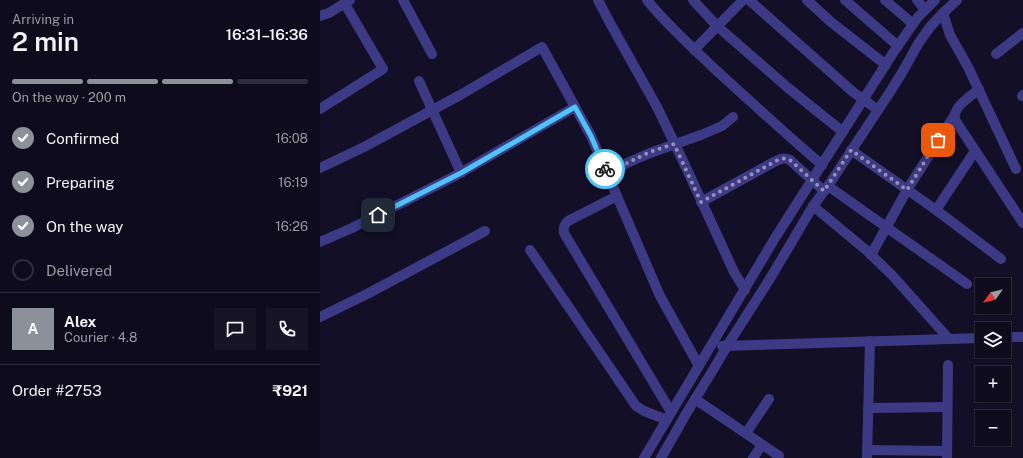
<!DOCTYPE html>
<html lang="en">
<head>
<meta charset="utf-8">
<style>
	:root { --surface:#0e0b1c; --page:#171425; --text:#f1f3f6; --muted:#9b9ba3; --line:#2e2b3b; --accent:#8c9099 }
	body { margin:0; font-family:"Public Sans",sans-serif; background:var(--page); color:var(--text); height:100vh; display:flex; flex-direction:column; font-size:15px; white-space:nowrap }
	* { box-sizing:border-box; margin:0 }
	p { font-size:13px; color:var(--muted) }
	.icon { flex:none; width:22px; height:22px; fill:none; stroke:currentColor; stroke-width:2; stroke-linecap:round; stroke-linejoin:round }
	.map { position:relative; flex:1; overflow:hidden }
	.details { display:flex; flex-direction:column; background:var(--surface); width:320px }
	.details>* { flex:none }
	.needle { width:26px; rotate:236deg }
	.tools { position:absolute; left:655px; top:278px; display:grid; gap:8px }
	.tools a { display:grid; place-items:center; width:36px; height:36px; border-radius:0px; background:var(--surface); box-shadow:0 1px 3px #0004,0 0 0 1px var(--line); font-size:20px }
	.pin { position:absolute; display:grid; place-items:center; width:34px; height:34px; color:#fff; margin:-17px; border-radius:8px; box-shadow:0 2px 6px #0006 }
	.courier { position:absolute; display:grid; place-items:center; width:40px; height:40px; margin:-20px; border:3px solid #4fc3f7; border-radius:50%; background:#fff; color:#222; box-shadow:0 1px 5px #0007 }
	.summary em { font-style:normal; font-weight:600 }
	.summary div { display:flex; flex-direction:column-reverse }
	.summary { display:flex; align-items:center; justify-content:space-between; height:68px; padding:0 12px }
	h1 { font-size:26px; font-weight:600; line-height:30px }
	.bar { display:grid; grid-template-columns:repeat(4,1fr); gap:6px 4px; align-content:center; height:48px; padding:0 12px }
	.bar i { height:5px; border-radius:3px; background:var(--line) }
	.bar .active { background:var(--accent) }
	.bar p { grid-column:span 4 }
	.line { display:flex; align-items:center; gap:10px; padding:0 12px; border-top:1px solid var(--line) }
	.line div { flex:1 }
	.round { display:grid; place-items:center; flex:none; width:42px; height:42px; border-radius:0px; background:var(--page) }
	ol { padding:0 12px; list-style:none }
	li { display:flex; align-items:center; gap:12px; height:44px }
	li p { margin-inline-start:auto }
	li .icon { padding:4px; border-radius:50%; background:var(--accent); color:#fff; stroke-width:4 }
	li:last-child { color:var(--muted) }
	li i { width:22px; height:22px; border:2px solid var(--line); border-radius:50% }
	main { display:flex; flex:1; min-height:0 }
	.map>svg:first-child { display:block }
	.lines { fill:none; stroke-linecap:round; stroke-linejoin:round }
	.minor { stroke:#3d3a85; stroke-width:10 }
	.done { stroke:#948fb3; stroke-width:4; stroke-dasharray:0 7.2 }
	.route { stroke:#4fc3f7; stroke-width:5 }
</style>
</head>
<body>
<main>
<section class="details">
<div class="summary"><div><h1>2 min</h1><p>Arriving in</p></div><em>16:31–16:36</em></div>
<div class="bar"><i class="active"></i><i class="active"></i><i class="active"></i><i></i><p>On the way · 200 m</p></div>
<ol>
<li><svg class="icon" aria-label="check" viewBox="0 0 24 24"><path d="M5 12l5 5 9-10"/></svg>Confirmed<p>16:08</p></li>
<li><svg class="icon" aria-label="check" viewBox="0 0 24 24"><path d="M5 12l5 5 9-10"/></svg>Preparing<p>16:19</p></li>
<li><svg class="icon" aria-label="check" viewBox="0 0 24 24"><path d="M5 12l5 5 9-10"/></svg>On the way<p>16:26</p></li>
<li><i></i>Delivered</li>
</ol>
<div class="line" style="height:72px"><b class="round" style="background:var(--accent);color:#fff">A</b><div><b>Alex</b><p>Courier · 4.8</p></div><a class="round"><svg class="icon" aria-label="chat" viewBox="0 0 24 24"><path d="M4 5h16v11H9l-5 4z"/></svg></a><a class="round"><svg class="icon" aria-label="phone" viewBox="0 0 24 24"><path d="M5 4h4l2 5-3 2q2 4 5 5l2-3 5 2v4C11 20 4 13 5 4z"/></svg></a></div>
<div class="line" style="height:52px"><div>Order #2753</div><b>₹921</b></div>
</section>
<div class="map">
<svg width="703" height="458" viewBox="0 0 703 458">
	<rect width="100%" height="100%" fill="#130f26"/>
	<g class="lines">
		<g class="minor">
			<polyline points="83,0 112,54"/>
			<polyline points="278,0 290,23 337,107 364,163 414,272 425,290"/>
			<path d="M327 0C348 26 373 48 397 71 432 103 466 134 502 165"/>
			<polyline points="373,0 397,26 467,87 523,132"/>
			<polyline points="429,0 533,92 558,110"/>
			<polyline points="487,0 511,22 566,65"/>
			<polyline points="525,0 578,46"/>
			<polyline points="565,0 593,24"/>
			<polyline points="597,0 605,10"/>
			<polyline points="623,13 630,35 648,67 696,169"/>
			<polyline points="0,16 9,13 30,0"/>
			<polyline points="374,50 423,0"/>
			<polyline points="676,54 703,33"/>
			<polyline points="99,81 141,173"/>
			<path d="M659 89C650 97 632 107 635 120L703 223"/>
			<polyline points="702,96 703,95"/>
			<polyline points="0,109 63,69 25,4"/>
			<polyline points="531,150 616,210 681,259"/>
			<polyline points="0,168 44,147 142,94 222,47 271,136 340,296 379,366"/>
			<polyline points="288,175 307,163 330,153 381,135 402,126 413,117"/>
			<polyline points="508,186 647,284"/>
			<path d="M297 196 248 221C244 225 243 228 244 233L351 412"/>
			<path d="M381 202 454 162C460 159 464 157 470 160L504 191"/>
			<polyline points="493,206 546,250 572,275 629,339"/>
			<polyline points="616,210 655,151"/>
			<polyline points="0,242 32,228 135,176 255,107"/>
			<polyline points="210,250 316,406 324,411 347,420"/>
			<polyline points="551,255 587,190 634,116"/>
			<polyline points="0,317 49,293 165,231"/>
			<polyline points="684,337 703,337"/>
			<polyline points="402,346 662,338"/>
			<polyline points="375,399 459,456"/>
			<polyline points="548,408 627,407"/>
			<polyline points="426,433 449,399"/>
			<polyline points="547,450 627,451"/>
			<polyline points="324,458 455,238 573,53 598,17 615,0"/>
			<polyline points="341,458 366,414 396,365 407,346 451,277 493,206 508,186 570,92 583,71 598,44 610,27 623,13 637,0"/>
			<polyline points="433,458 442,445"/>
			<polyline points="547,458 550,341"/>
			<polyline points="627,458 628,365"/>
		</g>
	</g>
	<g class="lines">
		<path class="done" d="M285 169 288 175 307 163 330 152 354 144 381 202 454 162C460 159 464 157 470 160L504 191 531 150 587 190 618 140"/>
		<polyline class="route" points="58,215 141,173 255,107 271,136 285,169"/>
	</g>
</svg>
<div class="tools">
<a><svg class="needle" viewBox="-14 -14 28 28"><path d="M0-13l5 13h-10z" fill="#e53935"/><path d="M0 13l5-13h-10z" fill="#9b9ba3"/></svg></a>
<a><svg class="icon" aria-label="layers" viewBox="0 0 24 24"><path d="M12 4l9 5-9 5-9-5zM3 14l9 5 9-5"/></svg></a>
<a>+</a>
<a>−</a>
</div>
<div class="pin" style="left:618px;top:140px;background:#ea580c"><svg class="icon" aria-label="bag" viewBox="0 0 24 24"><path d="M5 8h14l-1 12H6zM9 8a3 3 0 0 1 6 0"/></svg></div>
<div class="pin" style="left:58px;top:215px;background:#1f2937"><svg class="icon" aria-label="home" viewBox="0 0 24 24"><path d="M3 11l9-7 9 7M6 9v11h12V9"/></svg></div>
<div class="courier" style="left:285px;top:169px"><svg class="icon" aria-label="bike" viewBox="0 0 24 24"><circle cx="6" cy="16" r="4"/><circle cx="18" cy="16" r="4"/><path d="M6 16l4-8h5l3 8M10 8l3 8H6M13 5h3"/></svg></div>
</div>
</main>
</body>
</html>
